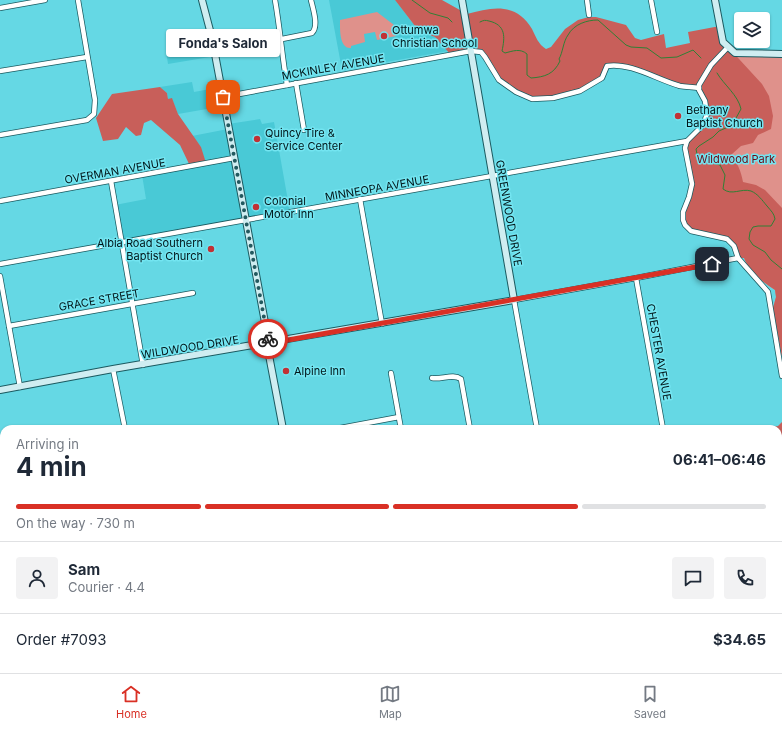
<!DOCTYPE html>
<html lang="en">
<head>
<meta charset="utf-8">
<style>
	:root { --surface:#fff; --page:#f2f2f3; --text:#1f2937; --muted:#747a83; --line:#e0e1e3; --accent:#d93025 }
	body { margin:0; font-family:Inter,sans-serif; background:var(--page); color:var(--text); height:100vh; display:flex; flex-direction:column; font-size:15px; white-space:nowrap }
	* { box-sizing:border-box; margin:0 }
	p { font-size:13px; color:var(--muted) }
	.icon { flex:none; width:22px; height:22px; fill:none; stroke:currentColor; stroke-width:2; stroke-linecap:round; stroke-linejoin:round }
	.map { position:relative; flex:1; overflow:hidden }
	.panel { position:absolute; left:0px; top:425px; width:782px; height:248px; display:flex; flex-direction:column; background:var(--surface); border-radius:12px 12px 0 0; box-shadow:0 1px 3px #0004 }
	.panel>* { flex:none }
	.controls { position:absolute; left:734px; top:12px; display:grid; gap:8px }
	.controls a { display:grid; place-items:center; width:36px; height:36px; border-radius:4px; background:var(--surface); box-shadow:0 1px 3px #0004; font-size:20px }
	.pin { position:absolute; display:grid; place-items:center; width:34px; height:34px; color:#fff; margin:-17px; border-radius:8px; box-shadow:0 2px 6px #0006 }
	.courier { position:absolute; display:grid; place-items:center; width:40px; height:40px; margin:-20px; border:3px solid #d93025; border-radius:50%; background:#fff; color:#222; box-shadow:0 1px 5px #0007 }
	.bubble { position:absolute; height:28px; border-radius:4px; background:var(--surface); box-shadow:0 1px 3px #0004; font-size:13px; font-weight:700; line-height:28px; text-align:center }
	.head em { font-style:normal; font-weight:700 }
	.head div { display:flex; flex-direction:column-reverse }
	.head { display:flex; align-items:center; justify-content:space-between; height:68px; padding:0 16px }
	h1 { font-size:26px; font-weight:700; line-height:30px }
	.bar { display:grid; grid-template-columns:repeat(4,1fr); gap:6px 4px; align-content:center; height:48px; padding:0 16px }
	.bar i { height:5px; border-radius:3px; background:var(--line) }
	.bar .selected { background:var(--accent) }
	.bar p { grid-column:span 4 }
	.line { display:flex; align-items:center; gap:10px; padding:0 16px; border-top:1px solid var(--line) }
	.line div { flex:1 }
	.round { display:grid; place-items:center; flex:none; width:42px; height:42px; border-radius:4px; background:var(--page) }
	.tabs { display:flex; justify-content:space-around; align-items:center; height:56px; border-top:1px solid var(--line); background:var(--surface); font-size:11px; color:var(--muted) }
	.tabs a { display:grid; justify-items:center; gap:2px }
	.tabs .selected { color:var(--accent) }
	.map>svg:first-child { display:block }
	.built { fill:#49c9d6 }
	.green { fill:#df918b }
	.forest { fill:#c85f5a }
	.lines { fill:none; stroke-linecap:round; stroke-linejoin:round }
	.stream { stroke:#308035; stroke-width:1 }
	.street-casing { stroke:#1b5a60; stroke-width:6 }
	.secondary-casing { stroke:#1b5a60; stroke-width:8 }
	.street { stroke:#fff; stroke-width:4.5 }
	.secondary { stroke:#cfedf1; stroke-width:6 }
	.done { stroke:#23595f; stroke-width:4; stroke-dasharray:0 7.2 }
	.route { stroke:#d93025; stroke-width:5 }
	.poi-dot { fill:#c13135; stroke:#73e5f1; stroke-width:1.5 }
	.labels { text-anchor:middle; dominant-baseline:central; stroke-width:3; stroke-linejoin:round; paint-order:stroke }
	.poi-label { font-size:11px; fill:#001518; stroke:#73e5f1; text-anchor:start }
	.street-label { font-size:11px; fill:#001518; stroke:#73e5f1 }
	.park-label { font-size:11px; fill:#6e0912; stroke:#73e5f1 }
</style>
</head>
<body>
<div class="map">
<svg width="782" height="673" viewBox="0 0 782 673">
	<rect width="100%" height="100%" fill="#65d8e4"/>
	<g class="built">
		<polygon points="329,0 395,0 415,26 435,37 448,51 342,70"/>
		<polygon points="213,42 216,56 168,64 166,51"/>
		<polygon points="192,82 194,92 221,87 224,106 178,114 172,99 168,99 167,93 160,87"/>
		<polygon points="260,119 262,124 274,122 290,212 122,242 115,205 146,199 142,175 188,168 201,147 192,136 228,129 228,124"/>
		<polygon points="0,615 4,616 4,669 102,669 104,673 0,673"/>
	</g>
	<g class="green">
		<path d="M377 12 394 25 396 36 377 40 375 32 364 34 365 42 351 46V48C339 49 340 28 340 20Z"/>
		<path d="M735 53 782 57V357L773 308 776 297 775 290C762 281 750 273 744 258H738L734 246 689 197 703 126Z"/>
	</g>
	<g class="forest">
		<path d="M395 0H442L467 14C492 7 516 2 532 29 536 37 538 44 546 49L551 47 565 29 578 20 589 17H596L626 25 635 38 641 40 664 34 666 48 690 43 688 32 720 26 728 47 762 84 769 96 773 116 771 129 758 135 753 143 741 146 731 155C738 164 741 171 743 182L756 185 765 190 782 208V357L773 308 776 297 775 290C762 281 750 273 744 258H738L734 246 727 239 695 233 683 220 691 190 685 148 687 141 697 132 707 114 699 90 626 67 607 66 602 78 591 85 566 95 532 99 499 80 481 52 451 55 435 37 425 33 415 26Z"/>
		<polygon points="160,87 167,93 168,99 172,98 178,114 201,147 206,163 190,166 180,145 151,120 144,123 141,135 136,136 126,127 118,139 103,141 96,118 112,94"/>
		<polygon points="782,422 782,673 779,673 780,669 778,659 778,429 763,429 778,426"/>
		<polygon points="4,441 4,504 0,505 0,466 3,464 3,443"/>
		<polygon points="102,669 233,669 229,672 230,673 104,673"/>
	</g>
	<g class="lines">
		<g class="stream">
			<polyline points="412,0 430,13 448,18 452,22"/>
			<path d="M480 22C484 20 485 20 489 21 506 25 505 37 502 51L505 53C513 51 520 48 527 54V75L531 78C545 77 554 74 560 61L559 59C563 52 563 42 568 35 574 24 587 20 598 20L626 45 631 47 647 48 661 58 677 57 693 50 701 58"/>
			<path d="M717 73C724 85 738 95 741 109L736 118 728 127 719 131 713 137 699 146 696 149 697 154 706 161 720 165 725 175 723 189C732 196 741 188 751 191 758 194 762 200 767 206 771 211 774 213 775 219L771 226H758L753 227 750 232 749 239 753 245 765 252 771 260 782 269"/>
		</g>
		<defs>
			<g id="street">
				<path d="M275 0C280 28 282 56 287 85"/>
				<polyline points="587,0 589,15"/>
				<polyline points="651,0 657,32"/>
				<polyline points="0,8 45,0"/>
				<path d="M282 39 312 33C319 26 313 9 311 0"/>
				<polyline points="728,47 711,65 699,85 699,90 705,101 707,114 703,125 687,141 685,148 692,184 689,197 683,212 683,220 685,225 691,231 727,239 734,246 738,258 768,292 782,376"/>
				<polyline points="0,71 87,57"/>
				<polyline points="296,83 304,130"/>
				<path d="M223 97 471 51 481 52 485 57 499 80 516 92 532 99 553 98 580 91 602 78 607 66C630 62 658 80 680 86 686 87 693 87 699 88"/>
				<polyline points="0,135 87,120 94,114 95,100 78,0"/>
				<polyline points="111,181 143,365"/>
				<polyline points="360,199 382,324"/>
				<polyline points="0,201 234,158"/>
				<polyline points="0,264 687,141"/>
				<polyline points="0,276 20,387"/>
				<polyline points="636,278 663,429"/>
				<polyline points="9,326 193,293"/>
				<polyline points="113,369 125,429"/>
				<polyline points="391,373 401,429"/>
				<path d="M432 378C441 380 453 373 461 379L470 429"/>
				<polyline points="191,429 195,429"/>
				<polyline points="335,429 399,417"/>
				<polyline points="537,429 514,300 636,278 738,258"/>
				<polyline points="0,535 4,533"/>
				<polyline points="0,546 4,550"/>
				<polyline points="582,669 583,673"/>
				<polyline points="707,669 708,673"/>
			</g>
			<g id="secondary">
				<polyline points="202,0 212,38 269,344 268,350 283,429"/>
				<polyline points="715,0 723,42 735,53 782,54"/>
				<polyline points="0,390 113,369 514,300 462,0"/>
				<polyline points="327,669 328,673"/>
			</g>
		</defs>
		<use href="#street" class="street-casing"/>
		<use href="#secondary" class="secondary-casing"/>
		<use href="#street" class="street"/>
		<use href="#secondary" class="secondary"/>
	</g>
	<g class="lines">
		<polyline class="done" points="223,97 268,339"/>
		<polyline class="route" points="268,339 268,344 277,342 712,264"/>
	</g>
	<g class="poi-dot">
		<circle cx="384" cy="36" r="4"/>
		<circle cx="678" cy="116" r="4"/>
		<circle cx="257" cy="139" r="4"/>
		<circle cx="256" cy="207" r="4"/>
		<circle cx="211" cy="249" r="4"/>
		<circle cx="286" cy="371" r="4"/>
	</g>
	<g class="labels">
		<g class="poi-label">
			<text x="392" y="30">Ottumwa<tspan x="392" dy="13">Christian School</tspan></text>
			<text x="686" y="110">Bethany<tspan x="686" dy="13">Baptist Church</tspan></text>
			<text x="265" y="133">Quincy Tire &amp;<tspan x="265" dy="13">Service Center</tspan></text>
			<text x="264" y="201">Colonial<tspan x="264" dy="13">Motor Inn</tspan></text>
			<text x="203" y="243" text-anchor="end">Albia Road Southern<tspan x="203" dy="13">Baptist Church</tspan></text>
			<text x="294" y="371">Alpine Inn</text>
		</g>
		<g class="street-label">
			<text transform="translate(333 67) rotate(-10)">MCKINLEY AVENUE</text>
			<text transform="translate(115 171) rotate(-10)">OVERMAN AVENUE</text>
			<text transform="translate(377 188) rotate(-10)">MINNEOPA AVENUE</text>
			<text transform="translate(509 213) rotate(80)">GREENWOOD DRIVE</text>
			<text transform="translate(99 300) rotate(-10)">GRACE STREET</text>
			<text transform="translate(190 347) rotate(-9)">WILDWOOD DRIVE</text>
			<text transform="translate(659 352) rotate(80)">CHESTER AVENUE</text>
		</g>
		<g class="park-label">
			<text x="736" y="159">Wildwood Park</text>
		</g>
	</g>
</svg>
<div class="controls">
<a><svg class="icon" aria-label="layers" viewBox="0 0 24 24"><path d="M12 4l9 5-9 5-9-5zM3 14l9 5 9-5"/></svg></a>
</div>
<div class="pin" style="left:223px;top:97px;background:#ea580c"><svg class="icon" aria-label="bag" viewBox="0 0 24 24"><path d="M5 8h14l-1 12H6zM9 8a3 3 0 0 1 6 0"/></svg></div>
<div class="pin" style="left:712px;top:264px;background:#1f2937"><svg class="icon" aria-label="home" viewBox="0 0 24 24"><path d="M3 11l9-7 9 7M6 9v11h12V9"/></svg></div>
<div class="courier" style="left:268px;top:339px"><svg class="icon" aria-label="bike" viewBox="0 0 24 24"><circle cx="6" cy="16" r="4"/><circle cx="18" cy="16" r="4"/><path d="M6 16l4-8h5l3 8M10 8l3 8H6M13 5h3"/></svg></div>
<div class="bubble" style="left:166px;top:29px;width:114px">Fonda's Salon</div>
<section class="panel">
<div class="head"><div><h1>4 min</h1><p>Arriving in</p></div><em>06:41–06:46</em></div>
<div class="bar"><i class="selected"></i><i class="selected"></i><i class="selected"></i><i></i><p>On the way · 730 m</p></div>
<div class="line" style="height:72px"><a class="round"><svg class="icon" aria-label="person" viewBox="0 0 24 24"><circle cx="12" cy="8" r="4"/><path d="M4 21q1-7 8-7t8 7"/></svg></a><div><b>Sam</b><p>Courier · 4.4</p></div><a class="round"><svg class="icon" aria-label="chat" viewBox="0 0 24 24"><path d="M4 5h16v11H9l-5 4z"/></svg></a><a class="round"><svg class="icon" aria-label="phone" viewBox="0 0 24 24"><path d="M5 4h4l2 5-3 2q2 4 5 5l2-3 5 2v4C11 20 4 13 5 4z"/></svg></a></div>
<div class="line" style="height:52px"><div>Order #7093</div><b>$34.65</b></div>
</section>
</div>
<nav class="tabs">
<a class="selected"><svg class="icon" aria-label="home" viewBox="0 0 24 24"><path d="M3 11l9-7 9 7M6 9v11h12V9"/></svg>Home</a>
<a><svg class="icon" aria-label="map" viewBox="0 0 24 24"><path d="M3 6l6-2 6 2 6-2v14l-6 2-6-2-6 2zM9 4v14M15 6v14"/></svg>Map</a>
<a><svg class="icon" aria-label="saved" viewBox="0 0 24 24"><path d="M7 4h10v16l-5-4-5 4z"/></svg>Saved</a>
</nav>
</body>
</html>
